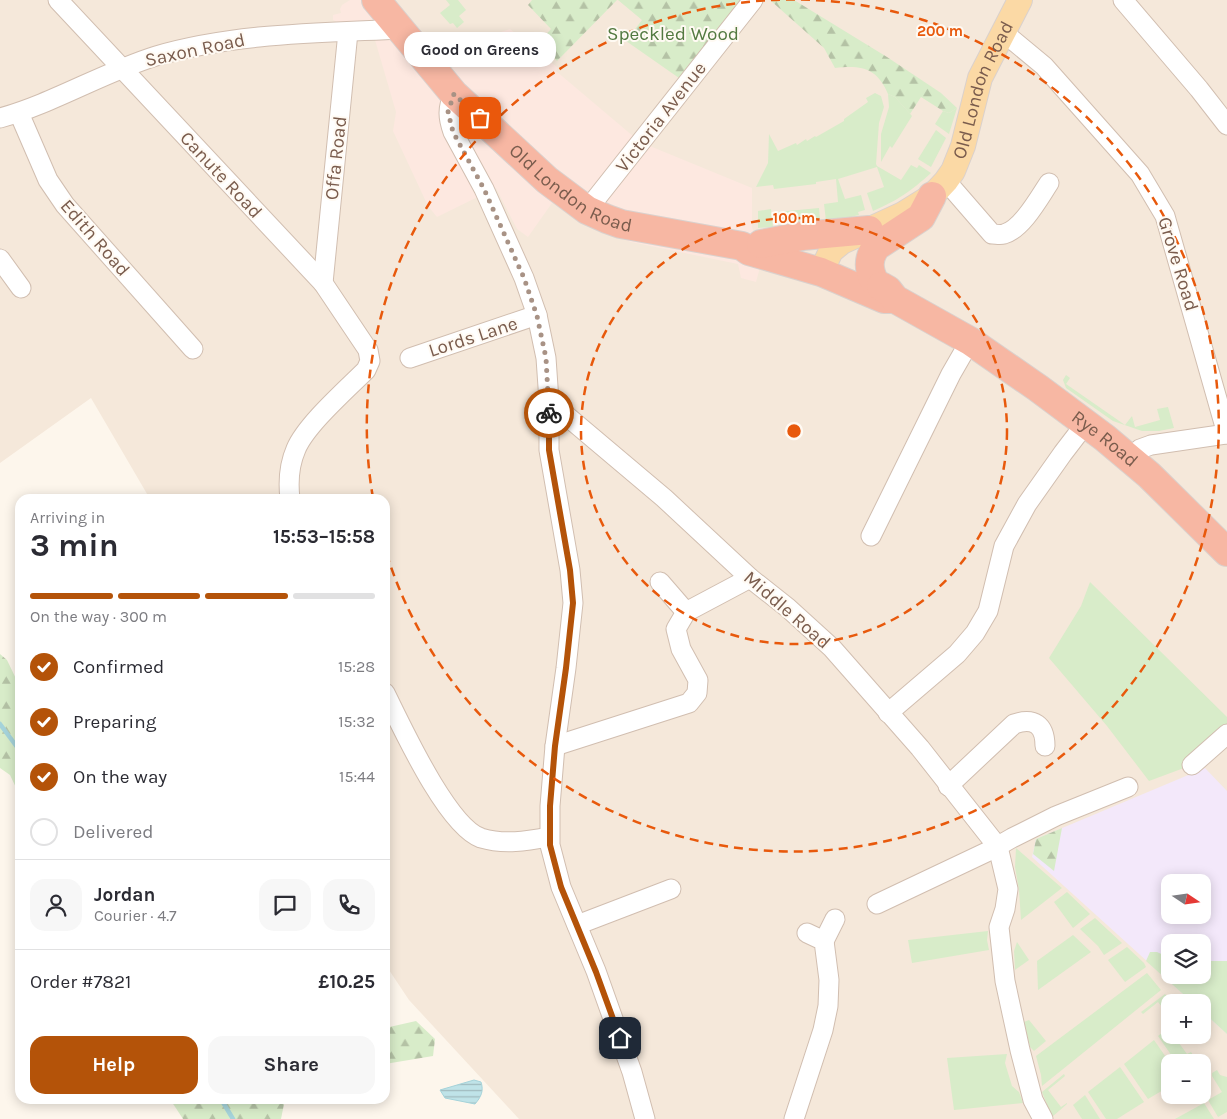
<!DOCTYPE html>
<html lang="en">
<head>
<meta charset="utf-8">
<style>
	:root { --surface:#fff; --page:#f7f7f7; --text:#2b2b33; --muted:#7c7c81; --line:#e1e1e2; --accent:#b45309 }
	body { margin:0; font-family:Karla,sans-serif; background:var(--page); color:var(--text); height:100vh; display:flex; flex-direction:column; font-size:19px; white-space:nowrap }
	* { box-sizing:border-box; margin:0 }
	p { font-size:16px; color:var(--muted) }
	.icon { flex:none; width:28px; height:28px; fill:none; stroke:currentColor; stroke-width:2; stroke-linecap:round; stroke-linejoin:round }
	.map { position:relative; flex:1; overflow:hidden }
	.drawer { position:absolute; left:15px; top:494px; width:375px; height:610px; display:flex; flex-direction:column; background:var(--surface); border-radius:15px; box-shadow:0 2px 12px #0003 }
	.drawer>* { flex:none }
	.needle { width:32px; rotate:103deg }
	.buttons { position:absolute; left:1161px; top:874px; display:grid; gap:10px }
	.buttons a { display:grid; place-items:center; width:50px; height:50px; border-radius:10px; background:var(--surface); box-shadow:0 2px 12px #0003; font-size:25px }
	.pin { position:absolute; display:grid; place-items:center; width:42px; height:42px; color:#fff; margin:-21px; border-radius:10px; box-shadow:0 2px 8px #0006 }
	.courier { position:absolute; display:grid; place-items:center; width:50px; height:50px; margin:-25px; border:4px solid #b45309; border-radius:50%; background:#fff; color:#222; box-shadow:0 1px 6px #0007 }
	.bubble { position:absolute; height:35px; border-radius:15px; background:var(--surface); box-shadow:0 2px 12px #0003; font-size:16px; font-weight:700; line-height:35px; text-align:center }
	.head em { font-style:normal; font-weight:700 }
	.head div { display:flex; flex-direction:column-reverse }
	.head { display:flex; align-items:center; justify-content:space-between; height:85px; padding:0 15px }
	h1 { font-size:32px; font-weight:700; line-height:38px }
	.bar { display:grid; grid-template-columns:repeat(4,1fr); gap:8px 5px; align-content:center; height:60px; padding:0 15px }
	.bar i { height:6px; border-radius:4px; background:var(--line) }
	.bar .active { background:var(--accent) }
	.bar p { grid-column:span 4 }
	.line { display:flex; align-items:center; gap:12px; padding:0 15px; border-top:1px solid var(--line) }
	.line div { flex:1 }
	.round { display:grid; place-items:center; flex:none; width:52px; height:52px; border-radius:15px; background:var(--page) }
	ol { padding:0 15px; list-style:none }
	li { display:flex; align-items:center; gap:15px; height:55px }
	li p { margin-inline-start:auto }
	li .icon { padding:5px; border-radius:50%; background:var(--accent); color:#fff; stroke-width:4 }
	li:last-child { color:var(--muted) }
	li i { width:28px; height:28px; border:2px solid var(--line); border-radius:50% }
	.primary-button { display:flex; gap:10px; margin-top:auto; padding:10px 15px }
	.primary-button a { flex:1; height:58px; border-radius:15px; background:var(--accent); color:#fff; font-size:20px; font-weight:700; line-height:58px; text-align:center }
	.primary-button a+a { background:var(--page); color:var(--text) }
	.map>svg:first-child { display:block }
	.residential { fill:#f5e8da; fill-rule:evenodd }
	.commercial { fill:#fde8e0 }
	.education { fill:#f3e8fa; fill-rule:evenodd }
	.green { fill:#d8ecc9 }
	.forest { fill:url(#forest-firs) }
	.water { fill:url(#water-rules); stroke:#a5d3da }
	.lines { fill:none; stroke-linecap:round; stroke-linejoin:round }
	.stream { stroke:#a5d3da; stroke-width:4.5 }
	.minor-casing { stroke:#d1beb0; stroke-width:21 }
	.major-casing { stroke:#dad1cd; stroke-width:26 }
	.highway-casing { stroke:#dad1cd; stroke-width:30 }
	.minor { stroke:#fff; stroke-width:19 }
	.major { stroke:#fbd9a5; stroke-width:24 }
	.highway { stroke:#f7b7a3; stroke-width:28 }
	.done { stroke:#a89285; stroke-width:5; stroke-dasharray:0 9 }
	.route { stroke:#b45309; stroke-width:6 }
	.ring { fill:none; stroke:#e8590c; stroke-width:2.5; stroke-dasharray:9 6 }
	.labels { text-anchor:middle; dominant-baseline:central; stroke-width:4; stroke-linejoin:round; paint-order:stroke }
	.park-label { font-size:19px; fill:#537a41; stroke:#fffaf3 }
	.street-label { font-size:19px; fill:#7a5c4d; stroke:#fffaf3 }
	.centre { fill:#e8590c; stroke:#fffaf3; stroke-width:2.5 }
	.ring-label { font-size:15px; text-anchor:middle; font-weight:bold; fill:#e8590c; stroke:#fffaf3; stroke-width:4; stroke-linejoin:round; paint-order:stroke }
</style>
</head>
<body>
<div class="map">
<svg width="1227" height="1119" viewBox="0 0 1227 1119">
	<defs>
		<pattern id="forest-firs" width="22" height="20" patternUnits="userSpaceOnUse" patternTransform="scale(1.25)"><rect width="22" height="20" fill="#d8ecc9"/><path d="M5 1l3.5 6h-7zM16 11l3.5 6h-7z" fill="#b4c2a5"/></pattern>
		<pattern id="water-rules" width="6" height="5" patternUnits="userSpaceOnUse" patternTransform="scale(1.25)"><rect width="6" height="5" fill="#bfe3e8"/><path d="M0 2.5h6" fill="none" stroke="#a0bbbe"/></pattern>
	</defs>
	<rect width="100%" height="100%" fill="#fdf6ec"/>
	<path class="residential" d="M0 0H1227V1119H519L409 1000 385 964V499H150L91 398 0 463ZM1170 882H1202V915H1170ZM1170 942H1202V975H1170ZM1170 1002H1202V1035H1170ZM1170 1062H1202V1095H1170Z"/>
	<polygon class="commercial" points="350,0 391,0 451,69 489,36 510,29 558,68 556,71 640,142 752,188 752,227 762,260 756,282 741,278 738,264 631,242 607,234 578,220 552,203 528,237 517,229 496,188 437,217 428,206 393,131 396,112 375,40 333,20 333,15 341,13 340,9 342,5"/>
	<path class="education" d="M1205 768 1227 791V1034L1203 1012 1202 1002H1192L1032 857 1036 839ZM1170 882H1202V915H1170ZM1170 942H1202V975H1170Z"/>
	<g class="green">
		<polygon points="446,0 458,0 466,10 459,16 464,22 457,28 453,23 450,24 440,13 450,5"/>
		<path d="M875 93 881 96 884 107 879 123 876 164 877 166 901 180 911 165 917 168 919 165 931 173C910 192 898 200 873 211L867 193 884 187 877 167 838 179 845 199 861 195 865 210 858 212 859 215 842 219 826 221 824 204 838 202 836 179 816 182V184L774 189 773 185 756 187 768 163 769 134 778 151 796 143 797 145 806 139 807 141 815 136 816 137 844 121V119L868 102 866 98Z"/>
		<polygon points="888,94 895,97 912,116 892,148 890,146 881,162 881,134 889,107"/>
		<polygon points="957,108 949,134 935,124 943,111 949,113"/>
		<polygon points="936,130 946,138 931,167 918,159"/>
		<polygon points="819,208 820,219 810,220 809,224 789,226 789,222 779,223 777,212"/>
		<polygon points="771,209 773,227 758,228 758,211"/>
		<polygon points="1066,375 1070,378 1066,384 1125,425 1132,416 1135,427 1160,420 1157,409 1168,407 1174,428 1159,431 1142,431 1113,421 1066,388 1063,380"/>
		<polygon points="1090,582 1227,717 1227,734 1192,765 1149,781 1107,726 1049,658 1081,606"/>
		<polygon points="1016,848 1062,888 1021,920 1019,890 1015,867"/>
		<polygon points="1067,892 1090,914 1073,928 1054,902"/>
		<polygon points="1095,918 1122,943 1104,955 1098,946 1080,929"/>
		<polygon points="988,931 987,940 989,950 912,963 908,940"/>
		<polygon points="1073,935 1091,952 1038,990 1037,961"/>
		<polygon points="1017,942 1029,960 1015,970 1014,951"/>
		<polygon points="1127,947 1144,963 1146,967 1125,982 1108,960"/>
		<polygon points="1150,952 1157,952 1170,958 1170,975 1202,975 1203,961 1227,961 1227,1034 1203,1012 1202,1002 1192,1002 1146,961"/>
		<polygon points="1147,973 1161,990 1042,1086 1041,1075 1036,1056"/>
		<polygon points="1165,994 1171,1002 1170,1017 1158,1002 1143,1014 1141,1012"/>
		<polygon points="1029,1020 1046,1041 1034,1051 1030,1047 1024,1022"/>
		<polygon points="1168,1028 1170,1035 1173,1035 1187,1054 1191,1052 1198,1062 1176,1062 1158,1036"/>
		<polygon points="1154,1040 1170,1063 1170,1086 1148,1099 1124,1064"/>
		<polygon points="1007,1054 1005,1063 1012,1086 1019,1092 1023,1103 954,1110 947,1058"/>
		<polygon points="1120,1067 1144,1102 1117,1119 1106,1119 1088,1092"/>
		<polygon points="1217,1070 1220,1075 1227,1077 1227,1112 1218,1117 1208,1100 1222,1092 1212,1076 1212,1073"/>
		<polygon points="1064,1074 1065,1076 1048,1090 1061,1107 1067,1103 1067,1104 1052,1117 1042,1092"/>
		<polygon points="1085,1095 1100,1119 1082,1119 1073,1105"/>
		<polygon points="1204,1103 1214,1119 1175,1119"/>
	</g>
	<g class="forest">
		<polygon points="532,0 617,0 557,61 539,42 551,29 528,5"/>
		<polygon points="618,0 743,0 679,78 626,41 642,20"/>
		<path d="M770 0H794L887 57 941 93 957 108 949 113 943 111 921 97 910 114 895 97 888 94C877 68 862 65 835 68L824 48Z"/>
		<polygon points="0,654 7,660 20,687 20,796 10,775 0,768"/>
		<polygon points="1062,828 1054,871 1033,854 1036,839"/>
		<polygon points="416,1021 435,1039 433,1056 385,1064 385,1028"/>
		<polygon points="170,1099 285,1099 281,1119 183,1119"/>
	</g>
	<path class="water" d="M474 1080 481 1082C484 1091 481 1097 475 1104L445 1098 440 1090Z"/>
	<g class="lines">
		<g class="stream">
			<polyline points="0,724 20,751"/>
			<polyline points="221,1099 233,1119"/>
		</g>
		<defs>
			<g id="minor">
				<path d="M58 0 323 283 368 350 370 361 366 370C346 390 306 425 296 449 289 465 288 482 290 499"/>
				<polyline points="1123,0 1199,89 1227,125"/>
				<polyline points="1003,32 1044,66 1140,174 1165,216 1227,434"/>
				<path d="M454 94C447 108 448 118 453 132L484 189 524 278 537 315 546 358 549 401V450L570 570 573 603 566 668 555 746 550 806V845L561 887 596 971 632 1072 645 1119"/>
				<polyline points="19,113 48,180 65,205 193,349"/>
				<path d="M0 118C54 103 102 73 156 56 235 33 319 33 401 29"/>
				<path d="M946 181 992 234C996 234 1000 235 1004 234 1022 229 1039 198 1049 183"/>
				<polyline points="587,210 753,0"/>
				<polyline points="0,259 21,288"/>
				<polyline points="323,283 348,32"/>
				<polyline points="410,358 537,315"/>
				<polyline points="549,401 664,498 750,578 788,608 832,648 920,748 998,847 1008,889 1005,909 999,927 1005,981 1020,1050 1033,1100 1043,1119"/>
				<polyline points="1130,458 1140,449 1151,445 1227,434"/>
				<polyline points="871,536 951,374 970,341"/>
				<polyline points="660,582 686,612"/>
				<path d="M385 693C402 727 447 826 481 838 504 845 527 841 549 837"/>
				<polyline points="888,713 957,654 975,633 988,611 1004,546 1027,504 1063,453 1086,423"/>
				<polyline points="555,746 689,703 697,693 698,680 681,649 676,629 686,612 750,578"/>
				<polyline points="1192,765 1227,734"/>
				<path d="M948 786 1014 724C1034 717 1045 725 1045 746"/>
				<polyline points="877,904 991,850 1012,838 1056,816 1128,787"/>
				<polyline points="577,925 671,889"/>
				<polyline points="824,941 835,919"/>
				<polyline points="794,1119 823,1030 828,1006 829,980 824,941 807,933"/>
			</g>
			<g id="major">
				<path id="s1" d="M821 272 831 251 842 242 903 214 932 196 946 181 953 171 963 146 980 78 1020 0"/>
			</g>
			<g id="highway">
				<path id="s2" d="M376 0 454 94 547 180 587 210 607 219 621 224 742 246 749 251 821 272 884 299H895"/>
				<polyline points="761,244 802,236 869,230"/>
				<path d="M876 284C868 271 867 258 877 246L921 217 932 196"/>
				<path id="s3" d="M881 286 888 290 895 299 970 341 1038 388 1105 438 1149 475 1227 552"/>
			</g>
		</defs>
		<use href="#minor" class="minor-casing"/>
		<use href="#major" class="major-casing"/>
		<use href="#highway" class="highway-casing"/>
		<use href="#minor" class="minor"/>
		<use href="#major" class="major"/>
		<use href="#highway" class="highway"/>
	</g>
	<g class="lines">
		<polyline class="done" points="480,118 454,94 448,112 453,132 484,189 524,278 537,316 546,358 549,413"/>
		<polyline class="route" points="549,413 549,450 570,570 573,603 566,668 555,746 550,806 550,845 561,887 596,972 620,1038"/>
	</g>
	<g class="ring">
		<circle cx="794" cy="431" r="213"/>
		<path d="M373 498A426 426 0 1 1 386 552"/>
	</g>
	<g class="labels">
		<g class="park-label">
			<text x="673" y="34">Speckled Wood</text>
		</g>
		<g class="street-label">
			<text transform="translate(195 50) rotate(-12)">Saxon Road</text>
			<text stroke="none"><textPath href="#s1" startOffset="258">Old London Road</textPath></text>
			<text transform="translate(661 117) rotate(-52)">Victoria Avenue</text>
			<text transform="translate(336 158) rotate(-84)">Offa Road</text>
			<text transform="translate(221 175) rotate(47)">Canute Road</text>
			<text stroke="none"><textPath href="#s2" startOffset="274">Old London Road</textPath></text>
			<text transform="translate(95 238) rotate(49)">Edith Road</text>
			<text transform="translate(1178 264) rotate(73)">Grove Road</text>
			<text transform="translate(473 337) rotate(-18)">Lords Lane</text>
			<text stroke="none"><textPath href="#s3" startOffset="272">Rye Road</textPath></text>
			<text transform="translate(787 610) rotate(41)">Middle Road</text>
		</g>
	</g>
	<circle cx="794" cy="431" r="8" class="centre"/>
	<g class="ring-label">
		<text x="940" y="36">200 m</text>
		<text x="794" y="223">100 m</text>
	</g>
</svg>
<div class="buttons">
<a><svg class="needle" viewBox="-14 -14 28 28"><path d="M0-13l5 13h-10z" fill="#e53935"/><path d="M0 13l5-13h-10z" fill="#7c7c81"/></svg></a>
<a><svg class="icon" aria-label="layers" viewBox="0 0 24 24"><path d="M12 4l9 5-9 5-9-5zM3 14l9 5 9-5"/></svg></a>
<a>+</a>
<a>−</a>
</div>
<div class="pin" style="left:480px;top:118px;background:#ea580c"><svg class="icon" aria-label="bag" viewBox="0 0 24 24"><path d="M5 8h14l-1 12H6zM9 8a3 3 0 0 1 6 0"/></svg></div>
<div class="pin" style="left:620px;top:1038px;background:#1f2937"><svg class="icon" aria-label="home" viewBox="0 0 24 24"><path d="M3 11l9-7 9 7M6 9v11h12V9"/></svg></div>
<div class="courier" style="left:549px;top:413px"><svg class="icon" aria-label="bike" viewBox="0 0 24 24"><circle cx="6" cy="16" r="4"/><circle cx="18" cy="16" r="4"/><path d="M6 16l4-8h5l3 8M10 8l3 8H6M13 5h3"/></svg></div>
<div class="bubble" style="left:404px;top:32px;width:152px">Good on Greens</div>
<section class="drawer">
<div class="head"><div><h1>3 min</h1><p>Arriving in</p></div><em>15:53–15:58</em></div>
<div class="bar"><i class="active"></i><i class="active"></i><i class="active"></i><i></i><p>On the way · 300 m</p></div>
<ol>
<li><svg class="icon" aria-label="check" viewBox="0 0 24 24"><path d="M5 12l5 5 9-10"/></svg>Confirmed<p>15:28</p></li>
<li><svg class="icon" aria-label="check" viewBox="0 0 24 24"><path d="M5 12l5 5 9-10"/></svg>Preparing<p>15:32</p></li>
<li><svg class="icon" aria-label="check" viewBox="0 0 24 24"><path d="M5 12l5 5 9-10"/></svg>On the way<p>15:44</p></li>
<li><i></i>Delivered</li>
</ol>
<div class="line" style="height:90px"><a class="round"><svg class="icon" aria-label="person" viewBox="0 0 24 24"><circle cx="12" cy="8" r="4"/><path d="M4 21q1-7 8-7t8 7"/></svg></a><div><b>Jordan</b><p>Courier · 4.7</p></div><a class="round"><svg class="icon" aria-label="chat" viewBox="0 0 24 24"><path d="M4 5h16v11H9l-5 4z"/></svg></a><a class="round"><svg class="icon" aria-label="phone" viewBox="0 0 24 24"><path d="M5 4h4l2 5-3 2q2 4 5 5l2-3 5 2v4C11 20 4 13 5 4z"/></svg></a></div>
<div class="line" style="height:65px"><div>Order #7821</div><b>£10.25</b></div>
<div class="primary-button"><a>Help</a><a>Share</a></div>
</section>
</div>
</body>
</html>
